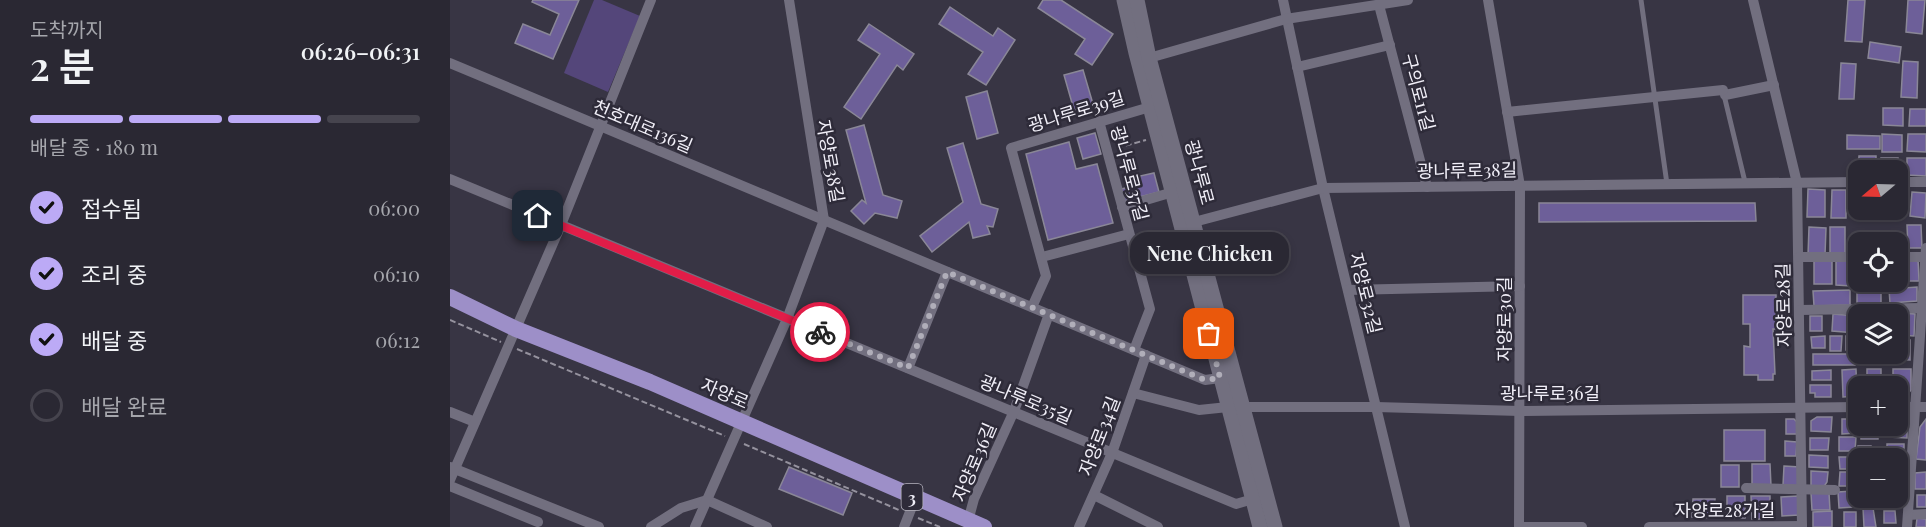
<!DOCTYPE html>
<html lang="ko">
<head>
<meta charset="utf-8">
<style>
	:root { --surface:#2a2833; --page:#32303b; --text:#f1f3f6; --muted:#a5a6ac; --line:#46444e; --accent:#bcaaf6 }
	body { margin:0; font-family:"Playfair Display","Noto Sans KR",serif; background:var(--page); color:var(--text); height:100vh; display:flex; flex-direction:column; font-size:22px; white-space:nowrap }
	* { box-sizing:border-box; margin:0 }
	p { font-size:20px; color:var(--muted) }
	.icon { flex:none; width:33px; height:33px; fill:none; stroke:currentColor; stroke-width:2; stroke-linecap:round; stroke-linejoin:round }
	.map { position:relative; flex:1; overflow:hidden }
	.drawer { display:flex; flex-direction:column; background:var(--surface); width:450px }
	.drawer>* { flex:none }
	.needle { width:39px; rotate:251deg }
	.tools { position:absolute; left:1398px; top:160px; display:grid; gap:12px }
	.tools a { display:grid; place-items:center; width:60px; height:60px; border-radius:12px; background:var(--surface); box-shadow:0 3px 9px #0003,0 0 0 2px var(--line); font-size:30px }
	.pin { position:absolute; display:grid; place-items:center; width:51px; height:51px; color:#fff; margin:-26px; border-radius:12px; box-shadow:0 3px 9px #0006 }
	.courier { position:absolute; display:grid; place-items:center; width:60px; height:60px; margin:-30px; border:4px solid #e11d48; border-radius:50%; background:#fff; color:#222; box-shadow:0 2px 8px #0007 }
	.bubble { position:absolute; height:42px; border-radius:18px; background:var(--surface); box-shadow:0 3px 9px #0003,0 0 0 2px var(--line); font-size:20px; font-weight:600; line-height:42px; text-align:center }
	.overview em { font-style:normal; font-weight:600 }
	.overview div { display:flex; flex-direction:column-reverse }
	.overview { display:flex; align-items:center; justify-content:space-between; height:102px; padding:0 30px }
	h1 { font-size:39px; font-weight:600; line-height:45px }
	.bar { display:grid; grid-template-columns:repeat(4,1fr); gap:9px 6px; align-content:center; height:72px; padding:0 30px }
	.bar i { height:8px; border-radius:4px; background:var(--line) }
	.bar .selected { background:var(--accent) }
	.bar p { grid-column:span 4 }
	ol { padding:0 30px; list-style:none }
	li { display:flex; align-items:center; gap:18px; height:66px }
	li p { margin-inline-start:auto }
	li .icon { padding:6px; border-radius:50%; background:var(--accent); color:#111; stroke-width:4 }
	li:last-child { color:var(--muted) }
	li i { width:33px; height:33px; border:3px solid var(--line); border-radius:50% }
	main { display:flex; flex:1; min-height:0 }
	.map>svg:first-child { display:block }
	.green { fill:#54467a }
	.building { fill:#6d5f99; stroke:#8a8797; stroke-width:1.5 }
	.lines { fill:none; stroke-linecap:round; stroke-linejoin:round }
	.path { stroke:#95929e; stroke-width:2; stroke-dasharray:6 3; stroke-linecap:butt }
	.service { stroke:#726f7f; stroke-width:5 }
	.minor { stroke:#726f7f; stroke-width:10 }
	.secondary { stroke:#726f7f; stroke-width:15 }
	.primary { stroke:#9d8fc8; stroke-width:16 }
	.done { stroke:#b0aeb9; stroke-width:6; stroke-dasharray:0 10.8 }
	.route { stroke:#e11d48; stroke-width:8 }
	.labels { text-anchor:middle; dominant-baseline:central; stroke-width:5; stroke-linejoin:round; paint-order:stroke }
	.shield { fill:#2e2b39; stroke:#b6b4bf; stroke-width:1.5 }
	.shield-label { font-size:16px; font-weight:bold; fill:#f1eff8 }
	.street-label { font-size:18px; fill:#f1eff8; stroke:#2e2b39 }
</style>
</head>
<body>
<main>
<section class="drawer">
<div class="overview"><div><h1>2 분</h1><p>도착까지</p></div><em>06:26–06:31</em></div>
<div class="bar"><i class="selected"></i><i class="selected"></i><i class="selected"></i><i></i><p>배달 중 · 180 m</p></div>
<ol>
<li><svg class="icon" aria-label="check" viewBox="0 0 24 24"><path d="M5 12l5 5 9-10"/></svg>접수됨<p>06:00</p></li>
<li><svg class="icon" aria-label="check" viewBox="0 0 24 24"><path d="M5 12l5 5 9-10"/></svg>조리 중<p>06:10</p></li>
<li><svg class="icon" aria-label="check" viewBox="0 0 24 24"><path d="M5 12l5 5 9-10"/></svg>배달 중<p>06:12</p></li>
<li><i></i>배달 완료</li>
</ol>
</section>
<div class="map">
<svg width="1476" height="527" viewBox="0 0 1476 527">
	<rect width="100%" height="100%" fill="#383544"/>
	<polygon class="green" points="144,0 152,0 190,16 158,92 114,73"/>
	<g class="building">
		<polygon points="83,0 129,0 103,59 65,43 73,24 100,35 109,14 82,2"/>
		<polygon points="593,0 611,0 663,34 642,65 625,54 635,39 588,8"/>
		<polygon points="1398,0 1415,0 1412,42 1395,41"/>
		<polygon points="1458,0 1475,0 1472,34 1456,32"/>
		<polygon points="500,7 543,36 548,28 565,40 536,85 518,74 533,52 489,24"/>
		<polygon points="419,24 464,54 453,70 447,65 411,119 394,107 430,54 408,40"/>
		<polygon points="1420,42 1451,47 1449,63 1418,58"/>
		<polygon points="1453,61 1468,62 1467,98 1451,97"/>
		<polygon points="1391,63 1406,64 1404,99 1389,99"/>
		<polygon points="633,70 643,104 624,110 614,75"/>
		<polygon points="537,91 548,133 527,139 516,97"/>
		<polygon points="1433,108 1453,108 1453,126 1433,125"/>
		<polygon points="1460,109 1476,109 1476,126 1459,126"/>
		<polygon points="414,125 433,195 452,201 447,218 425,213 414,224 401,211 412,200 416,203 396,130"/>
		<polygon points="645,133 651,154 633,159 627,138"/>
		<polygon points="1432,134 1452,135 1452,152 1432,152"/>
		<polygon points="1458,134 1476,134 1476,152 1457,151"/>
		<polygon points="1397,135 1430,136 1430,149 1397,149"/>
		<polygon points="619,142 626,169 647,164 663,223 598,240 576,154"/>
		<polygon points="513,143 531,204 548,209 543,227 537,226 540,234 523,238 519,222 482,252 470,236 513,202 497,148"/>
		<polygon points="1409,156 1426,156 1426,171 1408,171 1408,176"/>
		<polygon points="1431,158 1448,158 1448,179 1448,171 1431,171"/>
		<polygon points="1457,158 1476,158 1476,176 1457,175"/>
		<polygon points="704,173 709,192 674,201 671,189 691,184 690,176"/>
		<polygon points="1358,189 1375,190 1375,217 1357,217"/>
		<polygon points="1382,190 1396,190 1396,218 1381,218"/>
		<polygon points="1401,190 1408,190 1408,210 1415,210 1415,218 1401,217"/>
		<polygon points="1462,192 1476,193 1475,218 1460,216"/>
		<polygon points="1089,203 1305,203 1306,221 1089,222"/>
		<rect x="1419" y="210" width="15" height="5"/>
		<polygon points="1457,225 1471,225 1472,248 1458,248"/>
		<polygon points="1359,227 1376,228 1375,255 1358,255"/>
		<rect x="1380" y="227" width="15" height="27"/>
		<polygon points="1468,259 1469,281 1448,281 1448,260"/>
		<polygon points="1401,260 1401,286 1386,285 1386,261"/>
		<rect x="1364" y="261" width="18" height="23"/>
		<polygon points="1467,287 1467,301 1440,303 1439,289"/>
		<polygon points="1400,290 1400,305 1364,306 1363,291"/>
		<rect x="1407" y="290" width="24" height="14"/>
		<polygon points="1293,295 1326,295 1326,329 1323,329 1325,374 1323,374 1323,380 1308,380 1308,375 1294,375 1294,346 1300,347 1300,324 1293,324"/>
		<polygon points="1452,313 1465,314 1464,336 1450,335"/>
		<polygon points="1383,314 1407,316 1406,333 1382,331"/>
		<rect x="1360" y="316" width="12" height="15"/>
		<polygon points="1375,336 1375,348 1362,348 1361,337"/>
		<polygon points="1380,336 1392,336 1391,351 1380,351"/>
		<rect x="1396" y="336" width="12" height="14"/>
		<polygon points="1448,340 1460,340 1460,360 1437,359 1437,354 1448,354"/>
		<rect x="1363" y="354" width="42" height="11"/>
		<polygon points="1412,354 1425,354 1424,364 1411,363"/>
		<polygon points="1406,369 1407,396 1393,397 1392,370"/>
		<rect x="1417" y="369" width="14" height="18"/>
		<polygon points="1443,369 1461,369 1461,390 1456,396 1448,396 1448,387 1443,387"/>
		<polygon points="1381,370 1381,380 1362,380 1362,371"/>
		<polygon points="1360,385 1381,385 1381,397 1365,397 1365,393 1360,393"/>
		<polygon points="1367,417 1382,417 1381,432 1361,431 1361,421"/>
		<polygon points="1336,419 1344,419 1349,424 1349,434 1336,434"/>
		<polygon points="1392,419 1406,419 1407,433 1392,434"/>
		<polygon points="1448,419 1457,422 1457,438 1438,437 1439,426 1448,426"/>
		<polygon points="1476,419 1476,460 1466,459 1470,427"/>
		<rect x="1411" y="426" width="17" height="13"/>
		<rect x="1274" y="430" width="41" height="31"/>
		<polygon points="1389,437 1406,437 1405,451 1389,451"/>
		<polygon points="1360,438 1379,438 1378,450 1360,450"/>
		<polygon points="1335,441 1347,442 1346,456 1335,456"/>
		<polygon points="1437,444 1454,444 1454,461 1437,459"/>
		<polygon points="1408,446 1421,446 1421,459 1408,459 1408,464"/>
		<polygon points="1359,455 1378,456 1378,468 1359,467"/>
		<polygon points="1389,457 1403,457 1403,469 1390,469"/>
		<polygon points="1302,464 1320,464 1321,486 1302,486"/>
		<rect x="1271" y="465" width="18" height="22"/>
		<polygon points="1334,466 1350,467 1349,486 1333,485"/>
		<polygon points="339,467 402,493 393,515 329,489"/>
		<rect x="1448" y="467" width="5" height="16"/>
		<polygon points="1361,471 1378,472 1377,482 1373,488 1361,488"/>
		<polygon points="1390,472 1402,472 1401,486 1389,486"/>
		<polygon points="1476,472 1476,489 1465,489 1465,473"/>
		<polygon points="1448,489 1447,503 1437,503 1437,498 1448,498"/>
		<polygon points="1403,491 1404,507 1389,508 1388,492"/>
		<polygon points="1361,493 1379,493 1380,510 1362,510"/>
		<rect x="1467" y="495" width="9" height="12"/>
		<rect x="1277" y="496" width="18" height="22"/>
		<polygon points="1301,496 1320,496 1320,519 1302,519"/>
		<polygon points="1348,496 1349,515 1332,516 1331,497"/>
		<polygon points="1243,499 1265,499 1264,518 1242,517"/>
		<polygon points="1413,508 1423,508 1426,527 1414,527"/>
		<polygon points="1382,511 1382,527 1363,527 1363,512"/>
		<polygon points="1434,511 1445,511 1446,523 1434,523"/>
		<rect x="1394" y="512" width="12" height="15"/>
		<polygon points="1467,518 1476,519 1476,527 1466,527"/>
	</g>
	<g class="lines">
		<g class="path">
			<polyline points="667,148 696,140"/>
			<polyline points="0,320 51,342"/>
			<polyline points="67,349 275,436"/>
			<polyline points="294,444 449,510"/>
			<polyline points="468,518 490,527"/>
		</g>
		<g class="service">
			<polyline points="1191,0 1217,184"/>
			<polyline points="1274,95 1295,182"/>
		</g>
		<g class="minor">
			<polyline points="833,0 873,188 955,527"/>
			<polyline points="1038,0 1070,186 1069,527"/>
			<polyline points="1303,0 1347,183 1352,527"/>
			<polyline points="929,5 977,187"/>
			<polyline points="699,58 836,19 958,0"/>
			<polyline points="0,63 755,380 770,378"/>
			<polyline points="847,67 940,45"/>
			<polyline points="1275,95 1324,85"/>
			<polyline points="1057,112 1273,90"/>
			<polyline points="649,121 700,309 684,350"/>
			<polyline points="0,179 786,504 803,499"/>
			<polyline points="1448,182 1476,182"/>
			<polyline points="672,207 723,192"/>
			<polyline points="744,222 873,188 1408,182"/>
			<polyline points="592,257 679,234"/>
			<polyline points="1349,257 1408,257"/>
			<polyline points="1448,257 1475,257"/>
			<polyline points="898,290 1070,286"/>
			<polyline points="582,307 596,276 561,148 700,107"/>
			<polyline points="1350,310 1471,308"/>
			<polyline points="458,368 497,272"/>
			<polyline points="683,393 749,410 778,407"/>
			<polyline points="791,407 926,407 1070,411 1408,407"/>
			<polyline points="1448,407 1476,407"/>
			<polyline points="0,412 25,422"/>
			<polyline points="0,467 149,527"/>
			<polyline points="0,480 111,225 201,0"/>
			<polyline points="0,486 88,522"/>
			<polyline points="1296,488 1385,490"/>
			<polyline points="644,495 708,527"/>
			<polyline points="1458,515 1476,514"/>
			<polyline points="518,521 524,499 564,411 599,314"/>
			<polyline points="201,527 231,508 257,500 317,527"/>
			<polyline points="245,527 337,319 374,220 339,0"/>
			<polyline points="454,527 465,499"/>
			<polyline points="629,527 662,453 696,355"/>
			<polyline points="1069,527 1132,527"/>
			<polyline points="1199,527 1352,526"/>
			<polyline points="1457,527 1476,248"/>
		</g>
		<g class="secondary">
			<polyline points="674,0 686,53 810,527"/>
			<polyline points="687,0 699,58 825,527"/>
		</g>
		<polyline class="primary" points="0,297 66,329 200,382 534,527"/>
	</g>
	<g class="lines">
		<polyline class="done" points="370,332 458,368 497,272 755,380 770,378 759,334"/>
		<polyline class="route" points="88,216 370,332"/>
	</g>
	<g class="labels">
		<rect class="shield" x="451.5" y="484" width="21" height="26" rx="4.5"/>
		<g class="shield-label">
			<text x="462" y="497">3</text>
		</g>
		<g class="street-label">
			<text transform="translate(969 92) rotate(75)">구의로11길</text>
			<text transform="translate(626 111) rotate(-17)">광나루로39길</text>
			<text transform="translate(193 126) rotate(23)">천호대로136길</text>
			<text transform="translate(381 161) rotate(80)">자양로38길</text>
			<text transform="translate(1017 170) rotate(-1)">광나루로38길</text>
			<text transform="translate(750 172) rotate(75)">광나루로</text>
			<text transform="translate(680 173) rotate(75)">광나루로37길</text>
			<text transform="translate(916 293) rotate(76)">자양로32길</text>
			<text transform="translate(1333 305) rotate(-91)">자양로28길</text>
			<text transform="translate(1054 319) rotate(-90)">자양로30길</text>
			<text transform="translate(275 393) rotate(23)">자양로</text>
			<text x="1100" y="393">광나루로36길</text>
			<text transform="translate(576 399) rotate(23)">광나루로35길</text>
			<text transform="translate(649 436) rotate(-69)">자양로34길</text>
			<text transform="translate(524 462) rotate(-67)">자양로36길</text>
			<text x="1275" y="510">자양로28가길</text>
		</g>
	</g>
</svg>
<div class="tools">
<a><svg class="needle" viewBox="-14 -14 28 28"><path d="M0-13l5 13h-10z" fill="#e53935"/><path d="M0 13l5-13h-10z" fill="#a5a6ac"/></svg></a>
<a><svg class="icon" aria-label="locate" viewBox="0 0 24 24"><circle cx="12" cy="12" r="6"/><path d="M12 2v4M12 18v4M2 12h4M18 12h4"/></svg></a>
<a><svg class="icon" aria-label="layers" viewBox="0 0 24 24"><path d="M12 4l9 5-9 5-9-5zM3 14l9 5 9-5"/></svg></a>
<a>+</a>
<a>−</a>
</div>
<div class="pin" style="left:759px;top:334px;background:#ea580c"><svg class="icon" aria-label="bag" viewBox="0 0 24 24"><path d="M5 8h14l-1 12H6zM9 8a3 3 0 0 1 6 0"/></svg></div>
<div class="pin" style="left:88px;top:216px;background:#1f2937"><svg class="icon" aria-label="home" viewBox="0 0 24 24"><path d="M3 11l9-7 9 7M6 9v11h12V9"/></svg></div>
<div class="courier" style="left:370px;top:332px"><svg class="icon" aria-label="bike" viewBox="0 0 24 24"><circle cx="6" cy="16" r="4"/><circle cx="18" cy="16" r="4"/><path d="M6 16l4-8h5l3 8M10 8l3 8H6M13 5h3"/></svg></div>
<div class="bubble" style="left:680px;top:232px;width:159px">Nene Chicken</div>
</div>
</main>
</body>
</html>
